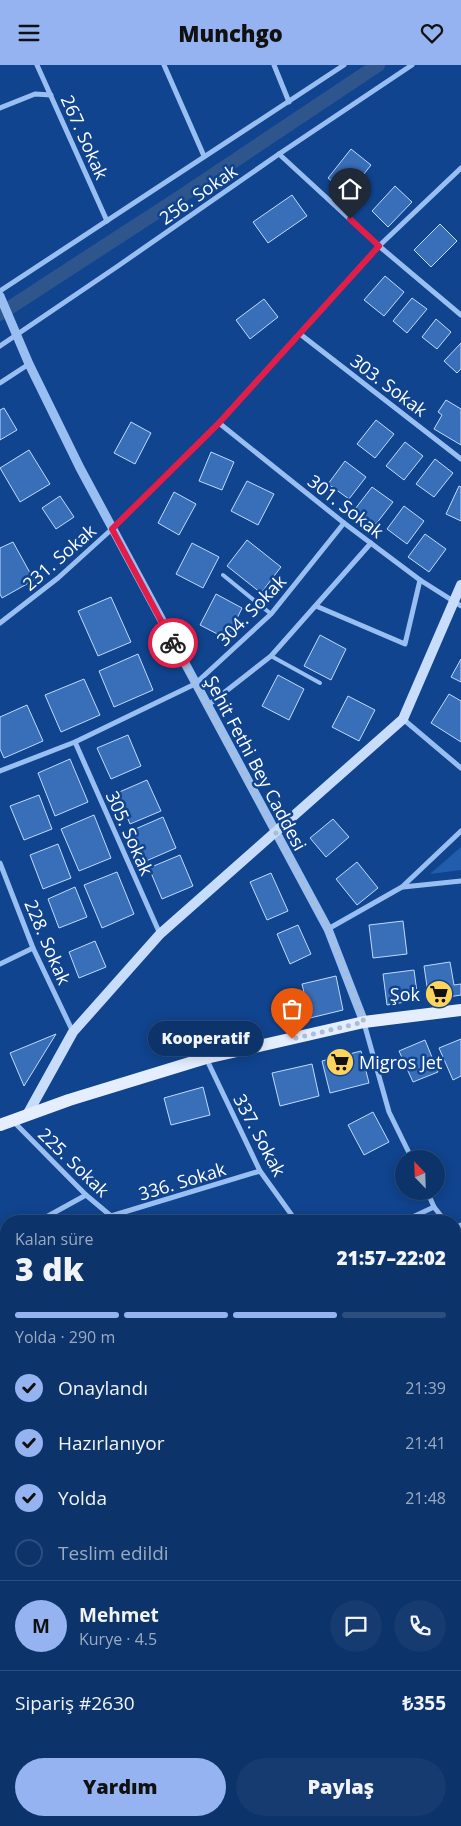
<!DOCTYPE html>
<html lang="tr">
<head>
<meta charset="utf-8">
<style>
	:root { --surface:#0c336a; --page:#153b70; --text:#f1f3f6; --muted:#9aaac1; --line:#2c4e7e; --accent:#95b2f1 }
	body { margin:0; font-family:"Open Sans",sans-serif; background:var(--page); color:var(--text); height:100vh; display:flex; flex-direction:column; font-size:19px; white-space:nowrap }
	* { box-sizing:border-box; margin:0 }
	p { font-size:16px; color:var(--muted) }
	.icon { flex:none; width:28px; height:28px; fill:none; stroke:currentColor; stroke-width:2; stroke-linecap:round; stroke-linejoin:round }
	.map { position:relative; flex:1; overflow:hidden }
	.drawer { position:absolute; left:0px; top:1150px; width:461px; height:611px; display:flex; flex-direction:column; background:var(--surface); border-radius:20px 20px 0 0; box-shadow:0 2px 12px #0003,0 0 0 1px var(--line) }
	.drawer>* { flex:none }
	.needle { width:32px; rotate:337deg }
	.tools { position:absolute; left:395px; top:1085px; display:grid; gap:10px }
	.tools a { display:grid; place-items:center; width:50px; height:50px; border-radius:50%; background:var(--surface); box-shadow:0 2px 12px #0003,0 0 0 1px var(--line); font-size:25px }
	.pin { position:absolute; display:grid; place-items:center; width:42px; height:42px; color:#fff; margin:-51px -21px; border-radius:50% 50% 50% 0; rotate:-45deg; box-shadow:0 0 5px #0007 }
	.pin .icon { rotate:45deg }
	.courier { position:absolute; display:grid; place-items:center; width:50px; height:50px; margin:-25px; border:4px solid #e11d48; border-radius:50%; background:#fff; color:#222; box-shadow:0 1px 6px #0007 }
	.bubble { position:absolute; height:35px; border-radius:18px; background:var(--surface); box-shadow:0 2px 12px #0003,0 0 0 1px var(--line); font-size:16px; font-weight:800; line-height:35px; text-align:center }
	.headline em { font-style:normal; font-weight:800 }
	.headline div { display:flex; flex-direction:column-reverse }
	.headline { display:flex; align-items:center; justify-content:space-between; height:85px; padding:0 15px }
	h1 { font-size:32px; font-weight:800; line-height:38px }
	.bar { display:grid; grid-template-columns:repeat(4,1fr); gap:8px 5px; align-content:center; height:60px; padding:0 15px }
	.bar i { height:6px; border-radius:4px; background:var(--line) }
	.bar .current { background:var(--accent) }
	.bar p { grid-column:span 4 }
	.line { display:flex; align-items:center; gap:12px; padding:0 15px; border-top:1px solid var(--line) }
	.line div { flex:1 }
	.round { display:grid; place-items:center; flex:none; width:52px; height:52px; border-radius:26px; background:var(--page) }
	ol { padding:0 15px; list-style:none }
	li { display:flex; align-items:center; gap:15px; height:55px }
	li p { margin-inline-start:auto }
	li .icon { padding:5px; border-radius:50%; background:var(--accent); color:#111; stroke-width:4 }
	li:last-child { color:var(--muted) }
	li i { width:28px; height:28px; border:2px solid var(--line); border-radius:50% }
	.primary-button { display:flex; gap:10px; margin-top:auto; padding:10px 15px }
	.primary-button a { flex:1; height:58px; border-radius:30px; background:var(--accent); color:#111; font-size:20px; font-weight:800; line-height:58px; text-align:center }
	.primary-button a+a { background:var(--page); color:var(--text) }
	header { display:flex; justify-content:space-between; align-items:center; height:65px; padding:0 15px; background:var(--accent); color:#111; font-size:22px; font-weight:800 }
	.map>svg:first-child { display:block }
	.green { fill:#225dad }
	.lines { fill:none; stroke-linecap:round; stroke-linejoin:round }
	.canal { stroke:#2f558d; stroke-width:14 }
	.building { fill:#396eb8; stroke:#c0dafd }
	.service { stroke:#99bff2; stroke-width:4 }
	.minor { stroke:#99bff2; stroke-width:5 }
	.tertiary { stroke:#99bff2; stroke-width:9 }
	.secondary { stroke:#c8ddfc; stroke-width:10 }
	.primary { stroke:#e4eeff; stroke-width:12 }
	.done { stroke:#abbed7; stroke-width:5; stroke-dasharray:0 9 }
	.route { stroke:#e11d48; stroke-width:6 }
	.labels { text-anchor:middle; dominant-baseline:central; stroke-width:5; stroke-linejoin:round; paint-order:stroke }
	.street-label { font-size:18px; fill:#fff; stroke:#10448e }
	.poi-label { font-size:18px; fill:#fff; stroke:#10448e; text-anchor:end }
</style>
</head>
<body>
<header><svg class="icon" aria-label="menu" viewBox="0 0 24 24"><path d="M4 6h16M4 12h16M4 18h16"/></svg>Munchgo<svg class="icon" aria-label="heart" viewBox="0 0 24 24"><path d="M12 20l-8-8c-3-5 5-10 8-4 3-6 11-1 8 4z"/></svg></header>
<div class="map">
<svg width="461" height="1761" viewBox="0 0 461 1761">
	<rect width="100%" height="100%" fill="#10448e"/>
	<g class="green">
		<polygon points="461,782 461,805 430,809"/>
		<polygon points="6,1182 6,1279 0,1283 0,1186"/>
		<polygon points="461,1275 461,1325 455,1306 455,1277"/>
		<polygon points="461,1598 461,1761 108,1761 100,1755 455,1755 455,1599"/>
	</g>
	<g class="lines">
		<polyline class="canal" points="0,249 177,134 378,0"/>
	</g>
	<g class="building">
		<polygon points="351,84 371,100 348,129 328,113"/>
		<polygon points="395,121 412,137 388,162 372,146"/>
		<polygon points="292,130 307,151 268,178 253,157"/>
		<polygon points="440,159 457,176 431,202 414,185"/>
		<polygon points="385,211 404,227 384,251 364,235"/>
		<polygon points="412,233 427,244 407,268 393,256"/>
		<polygon points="264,234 278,252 250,274 236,255"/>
		<polygon points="436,254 451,267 437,284 422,272"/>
		<polygon points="461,278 461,304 457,308 444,296"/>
		<polygon points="446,335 461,344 461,380 434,364 442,350 438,347"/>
		<polygon points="4,343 17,365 0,375 0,345"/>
		<polygon points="376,355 394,369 375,393 357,379"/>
		<polygon points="131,357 151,368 135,399 114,388"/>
		<polygon points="405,377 423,391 404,415 386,401"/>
		<polygon points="29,385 50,419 20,437 0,403"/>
		<polygon points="211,387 234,397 222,425 199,416"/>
		<polygon points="435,394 453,408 434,432 416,419"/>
		<polygon points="345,396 366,412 349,434 328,419"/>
		<polygon points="247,416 274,429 258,460 231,446"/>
		<polygon points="459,421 461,422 461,456 446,449"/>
		<polygon points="372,422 393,437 376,459 355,444"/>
		<polygon points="174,427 196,439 179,470 158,458"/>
		<polygon points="60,431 74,452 56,464 42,443"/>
		<polygon points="404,441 424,456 407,479 387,464"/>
		<polygon points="425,469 446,484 429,507 408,492"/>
		<polygon points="247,475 281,502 261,528 227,501"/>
		<polygon points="13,477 34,515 2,533 0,529 0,483"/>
		<polygon points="192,478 219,492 203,523 176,509"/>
		<polygon points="216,529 242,543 227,574 200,560"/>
		<polygon points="111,532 131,577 98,591 78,546"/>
		<polygon points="320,570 346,584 331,615 304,601"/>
		<polygon points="138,589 153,625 114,642 99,606"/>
		<polygon points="461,594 461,617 451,612"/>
		<polygon points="278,610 304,624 289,655 262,641"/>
		<polygon points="84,614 100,650 61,667 45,630"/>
		<polygon points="449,629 461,636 461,677 431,658"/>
		<polygon points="348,631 375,645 359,676 332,662"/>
		<polygon points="27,640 43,676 4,693 0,684 0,652"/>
		<polygon points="128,670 141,701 111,714 97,683"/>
		<polygon points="70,694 88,737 55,751 38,708"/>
		<polygon points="147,715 161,746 130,759 117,728"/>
		<polygon points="39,730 52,764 24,775 10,741"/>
		<polygon points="94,750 111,793 79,806 61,764"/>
		<polygon points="163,752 176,783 146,796 133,765"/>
		<polygon points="333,754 349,772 326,792 310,773"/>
		<polygon points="58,779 71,813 43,824 30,790"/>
		<polygon points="180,790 193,821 162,834 149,803"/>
		<polygon points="357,797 378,823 357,840 336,814"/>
		<polygon points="117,807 134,849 102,863 84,820"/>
		<polygon points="271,808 288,846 267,855 250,817"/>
		<polygon points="75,822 87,852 59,863 48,834"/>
		<polygon points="403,856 407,889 373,893 369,860"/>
		<polygon points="298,860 311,889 290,899 277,869"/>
		<polygon points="95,876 106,902 79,913 69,887"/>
		<polygon points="450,897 454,920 461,919 461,930 429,935 424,901"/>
		<polygon points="414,905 418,935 387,940 383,909"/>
		<polygon points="336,911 343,945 310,953 302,919"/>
		<polygon points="56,969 24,1021 10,988"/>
		<polygon points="461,974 461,1011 453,1015 439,983"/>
		<polygon points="425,975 438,1007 413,1017 399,986"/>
		<polygon points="361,986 369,1018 330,1028 322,996"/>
		<polygon points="312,999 319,1031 280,1041 272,1008"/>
		<polygon points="203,1022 210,1050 171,1060 164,1033"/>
		<polygon points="373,1047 389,1077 364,1090 348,1060"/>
	</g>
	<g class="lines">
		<g class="service">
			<polyline points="223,510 271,549"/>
			<polyline points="271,591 320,618"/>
		</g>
		<g class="minor">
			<polyline points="37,0 107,156"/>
			<polyline points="164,0 204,91"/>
			<polyline points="274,0 289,37"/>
			<polyline points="0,43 35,29 51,30"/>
			<polyline points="279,89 379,181 461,250"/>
			<polyline points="0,226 344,0"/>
			<polyline points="300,269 461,394"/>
			<polyline points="0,281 118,201 279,89 412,0"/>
			<polyline points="0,318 29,299"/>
			<polyline points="219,358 344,458 420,515 461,541"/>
			<polyline points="316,541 405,579 420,515"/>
			<polyline points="0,558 58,513 112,464 219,358 379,181 461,103"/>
			<polyline points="207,641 271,591 371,478"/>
			<polyline points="403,654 461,703"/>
			<polyline points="75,677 160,869"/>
			<polyline points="0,706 75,677 195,619 271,549 344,458"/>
			<polyline points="0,798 33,883 73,967"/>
			<polyline points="403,822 461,816"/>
			<polyline points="328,864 402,822 461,766"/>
			<polyline points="0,899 33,883"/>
			<polyline points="364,958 389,1047 412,1094"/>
			<polyline points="206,993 260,1106 296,1156"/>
			<polyline points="13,1056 86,1130 117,1156"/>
			<polyline points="427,1126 434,1142 445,1156"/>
			<polyline points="111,1151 260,1106"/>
			<polyline points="39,1156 86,1130"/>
			<polyline points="404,1156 434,1142"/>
			<polyline points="455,1162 461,1160"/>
			<polyline points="455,1171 461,1180"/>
			<polyline points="0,1176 6,1173"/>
			<polyline points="0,1290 6,1285"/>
			<polyline points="455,1306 461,1325"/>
			<polyline points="0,1427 6,1439"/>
			<polyline points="455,1466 461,1464"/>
			<polyline points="455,1522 461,1523"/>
			<polyline points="0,1664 6,1658"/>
			<polyline points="0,1709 6,1713"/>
			<polyline points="65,1755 73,1761"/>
		</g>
		<g class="tertiary">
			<polyline points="0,231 29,299 80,403 328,864 364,957"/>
			<polyline points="455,1277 461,1275"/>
			<polyline points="0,1443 6,1441"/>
		</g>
		<polyline class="secondary" points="27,1050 73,967 160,869 403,654 461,520"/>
		<polyline class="primary" points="0,1060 69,1035 206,993 364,957 461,945"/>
	</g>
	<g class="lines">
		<polyline class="done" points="173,578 328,864 364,957 292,974"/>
		<polyline class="route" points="173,578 112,464 219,358 379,181 350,154"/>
	</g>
	<defs>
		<symbol id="supermarket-disc" viewBox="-11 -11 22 22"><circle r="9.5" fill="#ffd45a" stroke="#10448e"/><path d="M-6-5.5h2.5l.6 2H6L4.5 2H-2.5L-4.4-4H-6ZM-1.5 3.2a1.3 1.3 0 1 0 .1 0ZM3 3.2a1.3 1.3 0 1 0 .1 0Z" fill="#111"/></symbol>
	</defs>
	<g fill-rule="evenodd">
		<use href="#supermarket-disc" x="423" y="913" width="32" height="32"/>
		<use href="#supermarket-disc" x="324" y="981" width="32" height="32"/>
	</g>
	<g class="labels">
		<g class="street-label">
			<text transform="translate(85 72) rotate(66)">267. Sokak</text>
			<text transform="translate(198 129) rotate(-35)">256. Sokak</text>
			<text transform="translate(389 320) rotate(37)">303. Sokak</text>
			<text transform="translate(346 441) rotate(38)">301. Sokak</text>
			<text transform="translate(59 492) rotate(-41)">231. Sokak</text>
			<text transform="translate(251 545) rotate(-46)">304. Sokak</text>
			<text transform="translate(256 698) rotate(62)">Şehit Fethi Bey Caddesi</text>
			<text transform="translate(130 768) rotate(66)">305. Sokak</text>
			<text transform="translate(48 877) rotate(67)">228. Sokak</text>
			<text transform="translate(260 1070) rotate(62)">337. Sokak</text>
			<text transform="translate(74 1097) rotate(44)">225. Sokak</text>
			<text transform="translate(182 1116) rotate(-17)">336. Sokak</text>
		</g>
		<g class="poi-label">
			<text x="420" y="929">Şok</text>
			<text x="359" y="997" text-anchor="start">Migros Jet</text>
		</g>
	</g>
</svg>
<div class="tools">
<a><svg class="needle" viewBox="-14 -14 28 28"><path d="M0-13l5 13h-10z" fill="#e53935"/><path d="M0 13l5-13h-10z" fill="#9aaac1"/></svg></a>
</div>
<div class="pin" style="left:292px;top:974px;background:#ea580c"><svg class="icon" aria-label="bag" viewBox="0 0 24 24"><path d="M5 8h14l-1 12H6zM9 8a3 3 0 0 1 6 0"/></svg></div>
<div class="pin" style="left:350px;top:154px;background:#1f2937"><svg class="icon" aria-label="home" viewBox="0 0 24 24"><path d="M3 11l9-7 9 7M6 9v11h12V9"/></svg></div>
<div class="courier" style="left:173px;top:578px"><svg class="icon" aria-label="bike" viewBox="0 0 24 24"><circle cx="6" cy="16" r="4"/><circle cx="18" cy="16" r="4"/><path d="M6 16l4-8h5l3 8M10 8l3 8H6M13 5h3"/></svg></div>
<div class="bubble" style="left:148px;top:956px;width:115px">Kooperatif</div>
<section class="drawer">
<div class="headline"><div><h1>3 dk</h1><p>Kalan süre</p></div><em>21:57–22:02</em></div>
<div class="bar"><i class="current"></i><i class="current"></i><i class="current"></i><i></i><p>Yolda · 290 m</p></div>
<ol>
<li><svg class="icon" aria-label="check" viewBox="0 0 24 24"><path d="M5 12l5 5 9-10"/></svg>Onaylandı<p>21:39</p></li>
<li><svg class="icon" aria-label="check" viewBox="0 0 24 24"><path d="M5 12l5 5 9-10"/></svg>Hazırlanıyor<p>21:41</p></li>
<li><svg class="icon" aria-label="check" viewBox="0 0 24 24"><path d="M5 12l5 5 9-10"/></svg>Yolda<p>21:48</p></li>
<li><i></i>Teslim edildi</li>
</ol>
<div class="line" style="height:90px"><b class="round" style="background:var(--accent);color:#111">M</b><div><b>Mehmet</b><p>Kurye · 4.5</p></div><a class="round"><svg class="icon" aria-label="chat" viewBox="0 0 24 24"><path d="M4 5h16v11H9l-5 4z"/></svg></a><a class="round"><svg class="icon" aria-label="phone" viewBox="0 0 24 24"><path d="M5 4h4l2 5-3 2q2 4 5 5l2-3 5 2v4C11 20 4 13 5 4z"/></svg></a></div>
<div class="line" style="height:65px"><div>Sipariş #2630</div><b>₺355</b></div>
<div class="primary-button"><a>Yardım</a><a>Paylaş</a></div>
</section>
</div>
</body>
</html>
